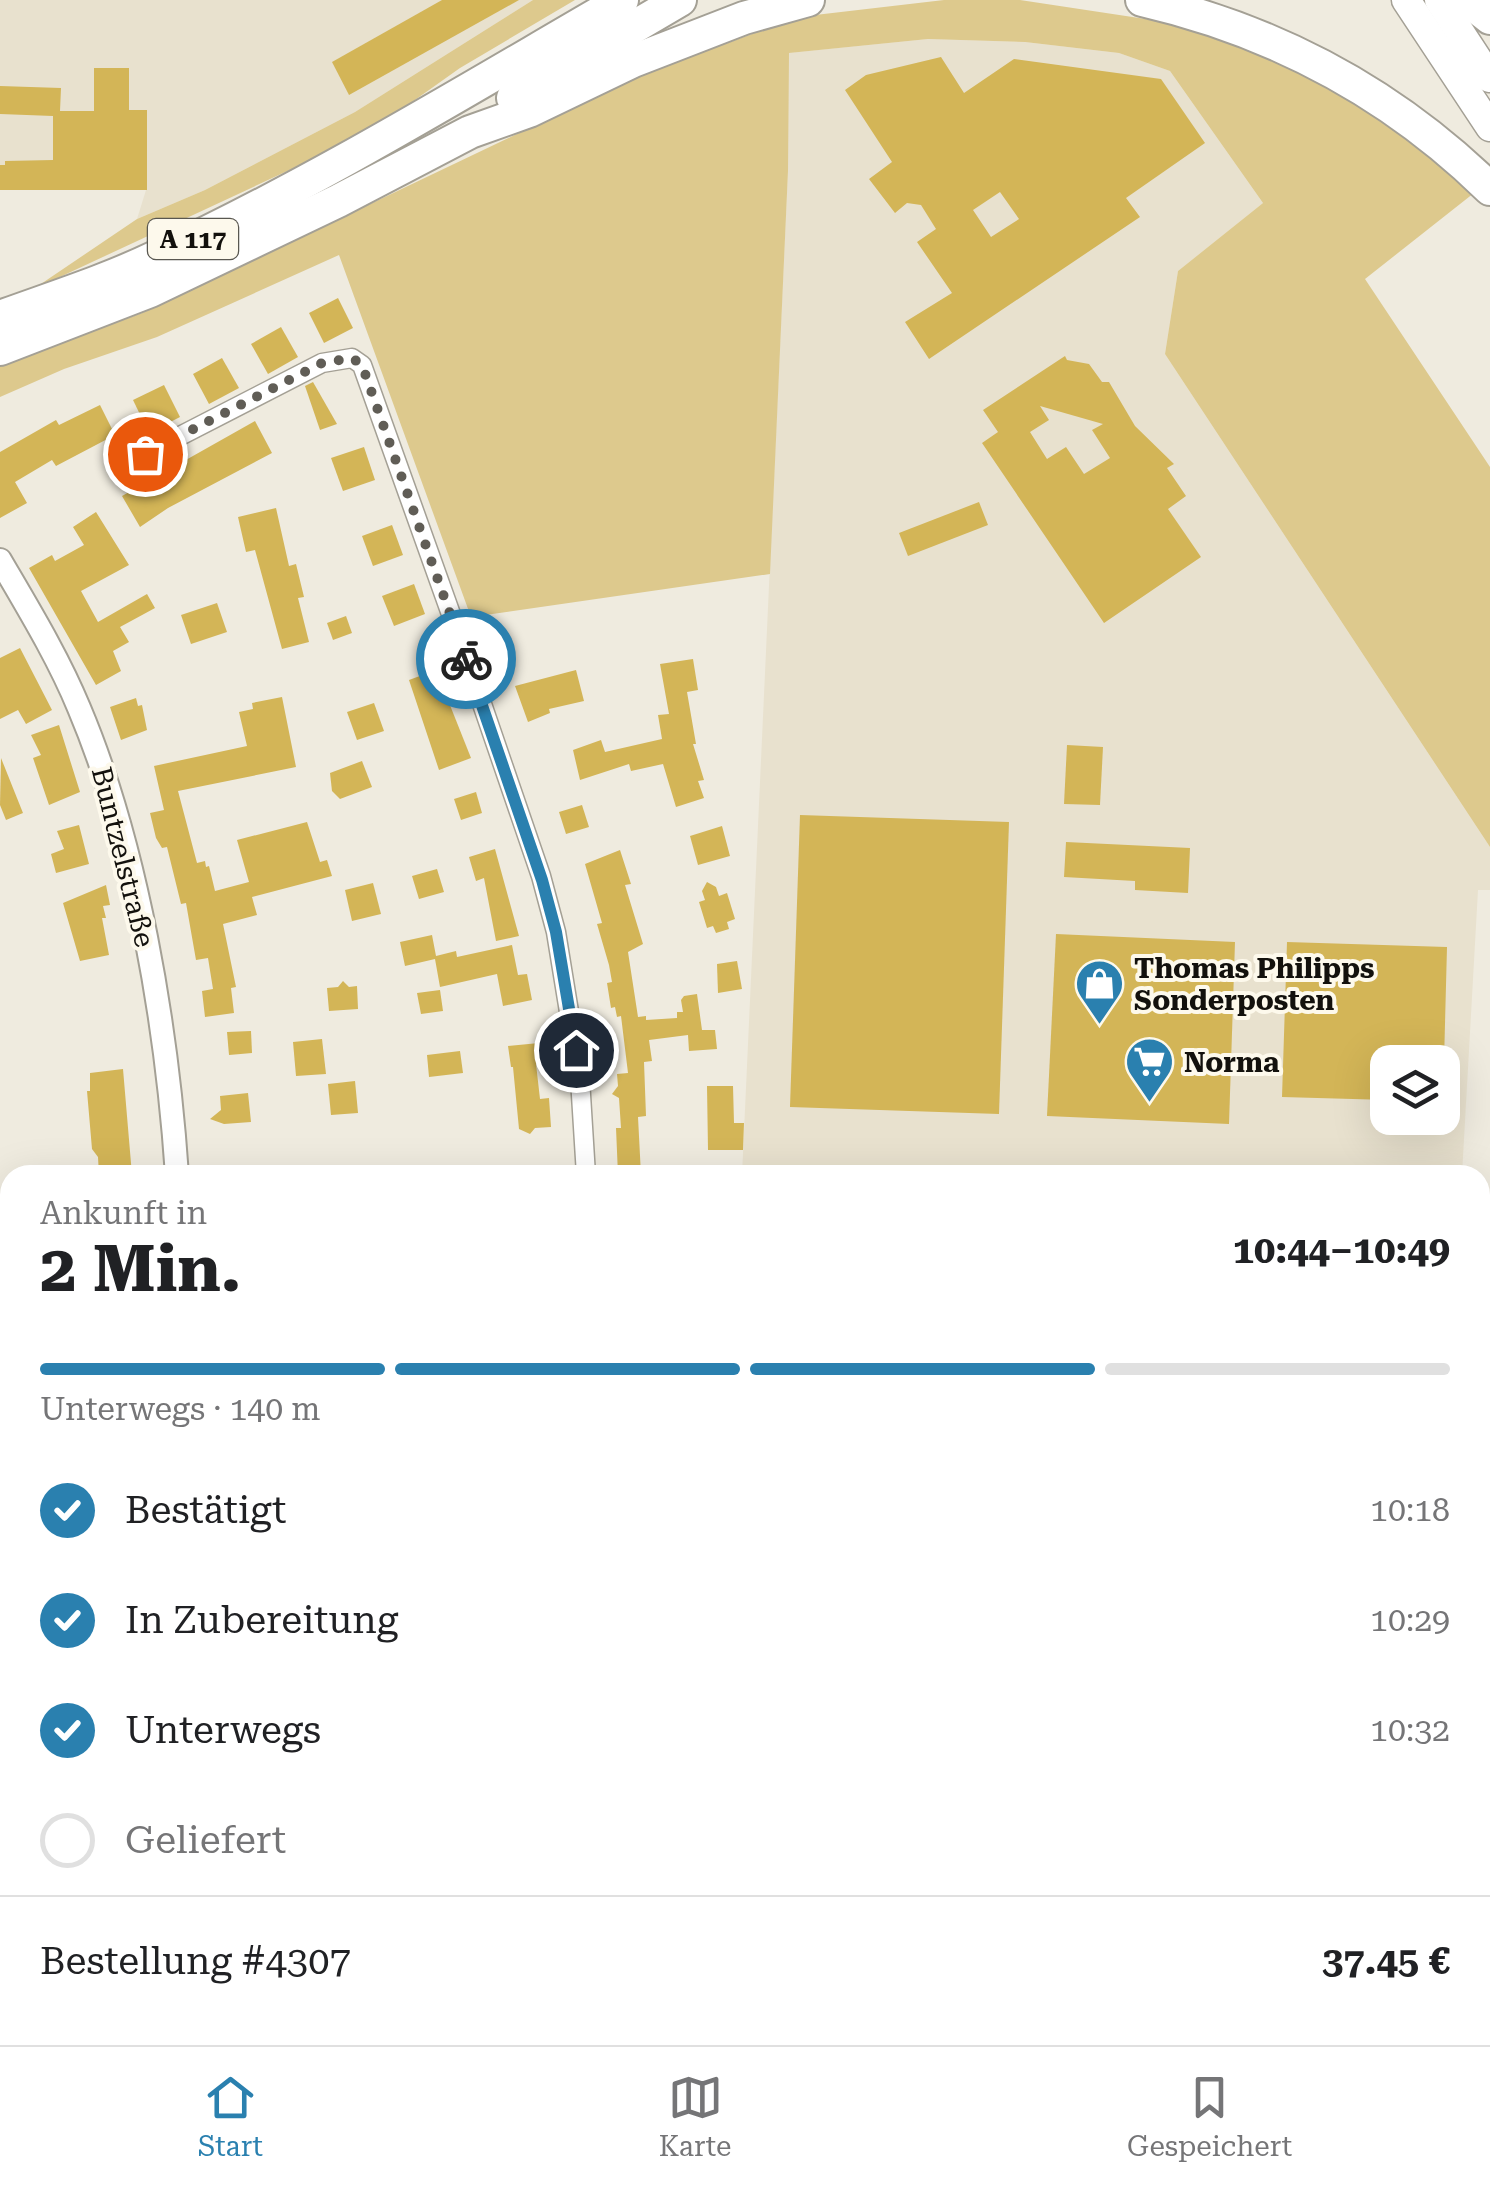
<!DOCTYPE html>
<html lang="de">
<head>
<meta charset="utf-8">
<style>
	:root { --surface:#fff; --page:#f6f6f6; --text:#202124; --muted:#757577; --line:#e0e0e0; --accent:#2a80af }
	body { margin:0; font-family:"Roboto Serif",serif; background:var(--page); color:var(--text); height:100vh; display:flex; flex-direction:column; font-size:38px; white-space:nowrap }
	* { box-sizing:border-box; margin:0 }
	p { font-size:32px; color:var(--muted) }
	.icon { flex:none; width:55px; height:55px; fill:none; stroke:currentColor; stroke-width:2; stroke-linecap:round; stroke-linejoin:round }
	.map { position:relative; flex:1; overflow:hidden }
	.drawer { position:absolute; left:0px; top:1165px; width:1490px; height:880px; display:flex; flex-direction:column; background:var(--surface); border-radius:30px 30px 0 0; box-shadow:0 10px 40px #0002 }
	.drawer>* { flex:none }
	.tools { position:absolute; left:1370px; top:1045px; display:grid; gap:20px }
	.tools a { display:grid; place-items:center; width:90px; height:90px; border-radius:20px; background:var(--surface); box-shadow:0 10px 40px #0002; font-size:50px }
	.pin { position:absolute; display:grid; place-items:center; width:85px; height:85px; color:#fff; margin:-42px; border:5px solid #fff; border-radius:50%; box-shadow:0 2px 10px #0007 }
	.courier { position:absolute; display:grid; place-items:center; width:100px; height:100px; margin:-50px; border:8px solid #2a80af; border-radius:50%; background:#fff; color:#222; box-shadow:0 2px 12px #0007 }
	.summary em { font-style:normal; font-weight:700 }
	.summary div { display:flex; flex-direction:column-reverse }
	.summary { display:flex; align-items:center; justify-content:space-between; height:170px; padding:0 40px }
	h1 { font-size:65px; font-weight:700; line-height:75px }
	.bar { display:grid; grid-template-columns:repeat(4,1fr); gap:15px 10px; align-content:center; height:120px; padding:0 40px }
	.bar i { height:12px; border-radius:8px; background:var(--line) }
	.bar .selected { background:var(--accent) }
	.bar p { grid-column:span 4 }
	.line { display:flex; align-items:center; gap:25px; padding:0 40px; border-top:2px solid var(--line) }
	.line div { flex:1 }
	ol { padding:0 40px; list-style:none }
	li { display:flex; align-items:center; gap:30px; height:110px }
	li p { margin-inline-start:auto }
	li .icon { padding:10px; border-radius:50%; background:var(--accent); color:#fff; stroke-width:4 }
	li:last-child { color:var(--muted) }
	li i { width:55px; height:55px; border:5px solid var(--line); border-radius:50% }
	.tabs { display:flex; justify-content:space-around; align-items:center; height:140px; border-top:2px solid var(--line); background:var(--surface); font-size:28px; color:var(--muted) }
	.tabs a { display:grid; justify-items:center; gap:5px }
	.tabs .selected { color:var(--accent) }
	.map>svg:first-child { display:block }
	.built { fill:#e8e1ce; fill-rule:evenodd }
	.green { fill:#ddc98d }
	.building { fill:#d3b557; fill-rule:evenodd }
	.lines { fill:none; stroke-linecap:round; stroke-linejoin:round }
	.minor-casing { stroke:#a4a095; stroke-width:21 }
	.tertiary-casing { stroke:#a4a095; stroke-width:26 }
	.primary-casing { stroke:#a4a095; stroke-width:31 }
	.motorway-casing { stroke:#a4a095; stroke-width:36 }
	.minor { stroke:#fff; stroke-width:18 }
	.tertiary { stroke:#fff; stroke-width:22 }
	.primary { stroke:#fff; stroke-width:28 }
	.motorway { stroke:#fff; stroke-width:32 }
	.done { stroke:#605d56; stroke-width:10; stroke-dasharray:0 18 }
	.route { stroke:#2a80af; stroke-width:12 }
	.labels { text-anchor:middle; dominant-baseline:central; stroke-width:8; stroke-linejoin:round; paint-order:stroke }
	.shield { fill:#fdf9ec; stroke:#595750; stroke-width:2.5 }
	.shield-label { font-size:25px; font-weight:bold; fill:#13110d }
	.street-label { font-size:28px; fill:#13110d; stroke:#fdf9ec }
	.poi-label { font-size:28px; font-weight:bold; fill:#13110d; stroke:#fdf9ec; text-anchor:start }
</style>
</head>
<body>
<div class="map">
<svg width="1490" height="2045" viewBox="0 0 1490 2045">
	<rect width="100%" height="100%" fill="#efebdf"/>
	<g class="built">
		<polygon points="0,0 533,0 355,112 205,190 137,219 146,190 0,190"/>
		<path d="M928 39 1025 42 1119 53 1170 71 1263 203 1178 271 1165 354 1490 847V890H1478L1462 1175H742L788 171V53ZM1388 1062H1442V1118H1388Z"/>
		<polygon points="0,1562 10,1566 10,1906 0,1903"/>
	</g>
	<g class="green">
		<polygon points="533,0 575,0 460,68 367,134 32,290 137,219 205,190 355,112"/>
		<polygon points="944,0 1020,0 1225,31 1381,108 1474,193 1365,279 1490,467 1490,847 1165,354 1178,271 1263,203 1170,71 1119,53 1025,42 928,39 789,53 788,171 770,574 471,617 339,255 157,337 64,369 0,397 0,366 142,313 636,77 798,17"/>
		<polygon points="0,1576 10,1580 10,1635 6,1645 0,1643"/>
	</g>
	<g class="building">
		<polygon points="442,0 519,0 349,95 332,62"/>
		<path d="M941 57 964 93 1014 59 1161 79 1205 143 1126 198 1140 217 929 359 905 322 952 293 917 242 936 229 921 205 907 203 895 213 869 179 892 162 845 90 866 75ZM1000 192 1019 219 991 237 973 210Z"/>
		<polygon points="94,68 129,68 129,110 147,110 147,190 0,190 0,165 5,165 5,161 53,160 53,116 0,114 0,86 61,88 60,111 94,111"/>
		<polygon points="338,298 353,328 324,343 309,313"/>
		<polygon points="281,327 298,357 268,374 251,344"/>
		<path d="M1065 356 1067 360 1089 364 1102 382H1109L1135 426 1174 464 1167 468 1186 496 1168 509 1201 557 1104 623 982 443 998 432 983 410ZM1040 406 1103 424 1092 430 1110 458 1084 474 1066 447 1047 459 1030 432 1049 420Z"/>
		<polygon points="222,358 239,388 209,404 193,374"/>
		<polygon points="313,382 337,424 320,430 305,386"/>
		<polygon points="164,385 180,417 149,433 133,400"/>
		<polygon points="100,405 115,435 56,466 52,460 15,482 27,503 0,518 0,452 56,420 59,425"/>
		<polygon points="255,421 272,453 168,508 140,527 122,496"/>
		<polygon points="364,447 375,480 343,491 331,458"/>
		<polygon points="979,502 988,525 908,556 899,533"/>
		<polygon points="276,508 289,566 296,564 304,597 298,598 309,642 282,649 255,550 246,552 238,517"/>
		<polygon points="96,512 129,565 81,591 98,622 147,594 155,608 120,627 129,642 113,651 121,671 96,685 29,568 52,555 55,561 84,545 73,527"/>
		<polygon points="392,525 403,555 373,566 362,536"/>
		<polygon points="414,584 425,614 394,626 382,596"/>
		<polygon points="217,603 227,632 191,644 181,615"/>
		<polygon points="346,616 352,633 333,640 327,623"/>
		<polygon points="20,648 52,710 26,724 18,710 0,719 0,658"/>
		<polygon points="693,659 698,690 687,692 696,744 693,744 704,780 698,781 704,798 676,807 663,764 631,771 629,764 580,780 573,750 601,740 605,752 662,739 658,715 669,714 660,664"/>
		<polygon points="436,670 471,758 439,770 409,680"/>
		<polygon points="576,670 584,701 549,709 550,713 528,722 515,686"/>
		<polygon points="282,697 296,767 178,791 197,863 205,861 206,867 209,866 215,891 249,882 237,840 307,822 320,862 327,860 332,876 252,897 257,915 223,924 236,987 231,988 234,1013 205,1017 202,991 213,989 208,958 196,960 186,903 181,904 167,847 162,848 156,838 150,813 164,810 154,766 247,746 239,712 253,709 252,703"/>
		<polygon points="136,698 138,706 142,705 147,730 121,740 110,707"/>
		<polygon points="374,703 384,731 357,740 347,712"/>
		<polygon points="59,725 80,792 49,805 33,758 41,755 31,735"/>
		<polygon points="1067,745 1103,747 1100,805 1064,804"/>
		<polygon points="1,758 23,813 6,820 0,805"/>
		<polygon points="362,761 372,787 340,799 332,791 330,773"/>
		<polygon points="476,792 482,813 461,820 454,799"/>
		<polygon points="582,805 589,827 566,834 559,812"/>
		<polygon points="800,815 1009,822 999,1114 790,1107"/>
		<polygon points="79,825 89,864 56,873 51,854 64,849 57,831"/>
		<polygon points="722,826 730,856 698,865 690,836"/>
		<polygon points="1066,842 1190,848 1188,893 1135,890 1135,881 1064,877"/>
		<polygon points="495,849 519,936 496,941 484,878 476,881 469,857"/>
		<polygon points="620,850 631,884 625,885 643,944 628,952 638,1017 646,1016 646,1020 677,1018 677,1012 683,1012 681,1000 684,996 697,994 702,1030 715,1030 717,1049 689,1051 688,1035 649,1040 652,1061 644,1062 646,1116 638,1117 641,1175 618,1175 616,1128 621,1128 619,1098 612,1094 618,1086 617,1074 628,1073 621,1016 617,1017 615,1007 611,1008 607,983 612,982 609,965 597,924 602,923 585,864"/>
		<polygon points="437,869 444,892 419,899 412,876"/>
		<polygon points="707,882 716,887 719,896 727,893 735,919 727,922 729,929 716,933 713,926 707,928 699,902 705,900 702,891"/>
		<polygon points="373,883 381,914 352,921 345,890"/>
		<polygon points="106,885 110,905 103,906 106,918 102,918 109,955 80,961 63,903"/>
		<polygon points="1056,934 1235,942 1229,1124 1047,1116"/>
		<polygon points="432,935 436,956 456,951 457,957 512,945 518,975 527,974 532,1000 503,1006 497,974 440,987 435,959 405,966 400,942"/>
		<polygon points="1287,942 1447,947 1444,1062 1388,1062 1388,1100 1282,1097"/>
		<polygon points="737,961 742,989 718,993 717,964"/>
		<polygon points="343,981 349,987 357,986 358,1009 329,1011 327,988 338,987"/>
		<polygon points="440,990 443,1011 421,1014 417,993"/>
		<polygon points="251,1031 252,1053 229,1055 227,1032"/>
		<polygon points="322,1039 326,1074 296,1076 293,1042"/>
		<polygon points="539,1043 542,1063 536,1064 540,1099 549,1098 551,1127 535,1128 530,1134 519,1129 513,1067 511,1067 508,1046"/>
		<polygon points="460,1051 463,1073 429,1077 427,1055"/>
		<polygon points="123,1069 132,1175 99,1175 98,1157 92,1149 87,1091 90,1091 90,1073"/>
		<polygon points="355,1081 358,1113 331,1115 328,1084"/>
		<polygon points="707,1086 733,1086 734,1123 744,1123 743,1150 708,1150"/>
		<polygon points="248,1093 251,1122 224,1124 210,1119 221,1110 220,1096"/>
	</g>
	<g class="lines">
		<defs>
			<g id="minor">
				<polyline points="145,454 322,363 352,358 362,365 457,631 541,876 556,932 580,1079 586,1175"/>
				<polyline points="1480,1240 1490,1240"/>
				<polyline points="0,1250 10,1251"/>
				<polyline points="0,1547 10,1550"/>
				<polyline points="1480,1557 1490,1557"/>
				<polyline points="1480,1759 1490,1759"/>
				<polyline points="1480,1990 1490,1958"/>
				<polyline points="116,2045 119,2035"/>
				<polyline points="726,2045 727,2035"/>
				<polyline points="1153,2045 1153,2035"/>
				<polyline points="1463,2045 1466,2035"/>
			</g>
			<g id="tertiary">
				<path d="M0 560C28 608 58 657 79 708 137 845 167 1027 177 1175"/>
				<polyline points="282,2035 285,2045"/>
			</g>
			<g id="primary">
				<polyline points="1406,0 1490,127"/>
				<polyline points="1439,0 1490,78"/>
			</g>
			<g id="motorway">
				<path d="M1142 0C1276 31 1392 93 1490 189"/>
				<polyline points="1467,0 1490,18"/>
				<polyline points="513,98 680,0"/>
				<path d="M0 317C52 298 106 281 156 257 317 182 468 89 622 0"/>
				<polyline points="0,349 150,291 338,201 470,132 529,111 633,61 744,18 808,0"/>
			</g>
		</defs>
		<use href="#minor" class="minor-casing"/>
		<use href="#tertiary" class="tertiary-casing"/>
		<use href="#primary" class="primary-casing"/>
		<use href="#motorway" class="motorway-casing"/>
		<use href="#minor" class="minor"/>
		<use href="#tertiary" class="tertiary"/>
		<use href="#primary" class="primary"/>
		<use href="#motorway" class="motorway"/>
	</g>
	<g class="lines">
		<polyline class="done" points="145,454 322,363 352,358 362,365 466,659"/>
		<polyline class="route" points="466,659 542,880 556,932 576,1050"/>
	</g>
	<defs>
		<symbol id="shop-pin" viewBox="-11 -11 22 30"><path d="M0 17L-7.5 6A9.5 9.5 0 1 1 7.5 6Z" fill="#2a80af" stroke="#fdf9ec"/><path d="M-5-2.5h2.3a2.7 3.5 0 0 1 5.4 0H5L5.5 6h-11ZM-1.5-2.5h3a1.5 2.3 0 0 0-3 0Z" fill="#fff"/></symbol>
		<symbol id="supermarket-pin" viewBox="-11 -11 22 30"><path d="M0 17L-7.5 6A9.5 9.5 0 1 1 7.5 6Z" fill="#2a80af" stroke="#fdf9ec"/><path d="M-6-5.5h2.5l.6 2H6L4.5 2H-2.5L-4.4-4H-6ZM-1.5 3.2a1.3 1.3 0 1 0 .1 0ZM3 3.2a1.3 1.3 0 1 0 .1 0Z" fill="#fff"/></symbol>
	</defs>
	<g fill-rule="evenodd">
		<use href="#shop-pin" x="1072" y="956" width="55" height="75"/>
		<use href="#supermarket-pin" x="1122" y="1034" width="55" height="75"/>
	</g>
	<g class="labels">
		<rect class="shield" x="148" y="219" width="90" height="40" rx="8"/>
		<g class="shield-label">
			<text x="193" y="239">A 117</text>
		</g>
		<g class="street-label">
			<text transform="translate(123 857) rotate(76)">Buntzelstraße</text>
		</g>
		<g class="poi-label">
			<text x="1134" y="968">Thomas Philipps<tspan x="1134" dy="32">Sonderposten</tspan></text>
			<text x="1184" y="1062">Norma</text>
		</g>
	</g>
</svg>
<div class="tools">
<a><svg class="icon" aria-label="layers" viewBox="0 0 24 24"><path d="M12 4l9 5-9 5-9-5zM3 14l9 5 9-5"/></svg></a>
</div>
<div class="pin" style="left:145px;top:454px;background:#ea580c"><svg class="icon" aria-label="bag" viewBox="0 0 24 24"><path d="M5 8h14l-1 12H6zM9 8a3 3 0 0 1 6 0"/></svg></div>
<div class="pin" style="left:576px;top:1050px;background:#1f2937"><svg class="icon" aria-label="home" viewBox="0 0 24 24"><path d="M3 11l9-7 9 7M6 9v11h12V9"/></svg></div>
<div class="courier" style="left:466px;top:659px"><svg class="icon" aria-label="bike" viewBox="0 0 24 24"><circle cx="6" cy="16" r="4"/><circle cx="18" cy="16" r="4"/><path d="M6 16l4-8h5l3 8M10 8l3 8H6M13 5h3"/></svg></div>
<section class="drawer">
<div class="summary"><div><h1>2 Min.</h1><p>Ankunft in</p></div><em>10:44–10:49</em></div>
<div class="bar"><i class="selected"></i><i class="selected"></i><i class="selected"></i><i></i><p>Unterwegs · 140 m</p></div>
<ol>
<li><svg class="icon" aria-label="check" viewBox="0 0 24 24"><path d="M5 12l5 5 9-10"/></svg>Bestätigt<p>10:18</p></li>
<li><svg class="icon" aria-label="check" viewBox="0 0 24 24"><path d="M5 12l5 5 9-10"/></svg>In Zubereitung<p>10:29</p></li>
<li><svg class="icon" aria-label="check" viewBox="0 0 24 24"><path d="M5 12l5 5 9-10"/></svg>Unterwegs<p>10:32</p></li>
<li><i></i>Geliefert</li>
</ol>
<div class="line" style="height:130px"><div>Bestellung #4307</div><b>37.45 €</b></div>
</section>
</div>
<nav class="tabs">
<a class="selected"><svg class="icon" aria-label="home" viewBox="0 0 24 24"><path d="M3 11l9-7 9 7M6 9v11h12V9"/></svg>Start</a>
<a><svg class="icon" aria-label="map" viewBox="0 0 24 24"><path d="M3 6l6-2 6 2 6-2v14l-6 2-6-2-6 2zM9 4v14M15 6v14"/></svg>Karte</a>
<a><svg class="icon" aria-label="saved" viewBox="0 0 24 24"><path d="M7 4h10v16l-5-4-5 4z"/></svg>Gespeichert</a>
</nav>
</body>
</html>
